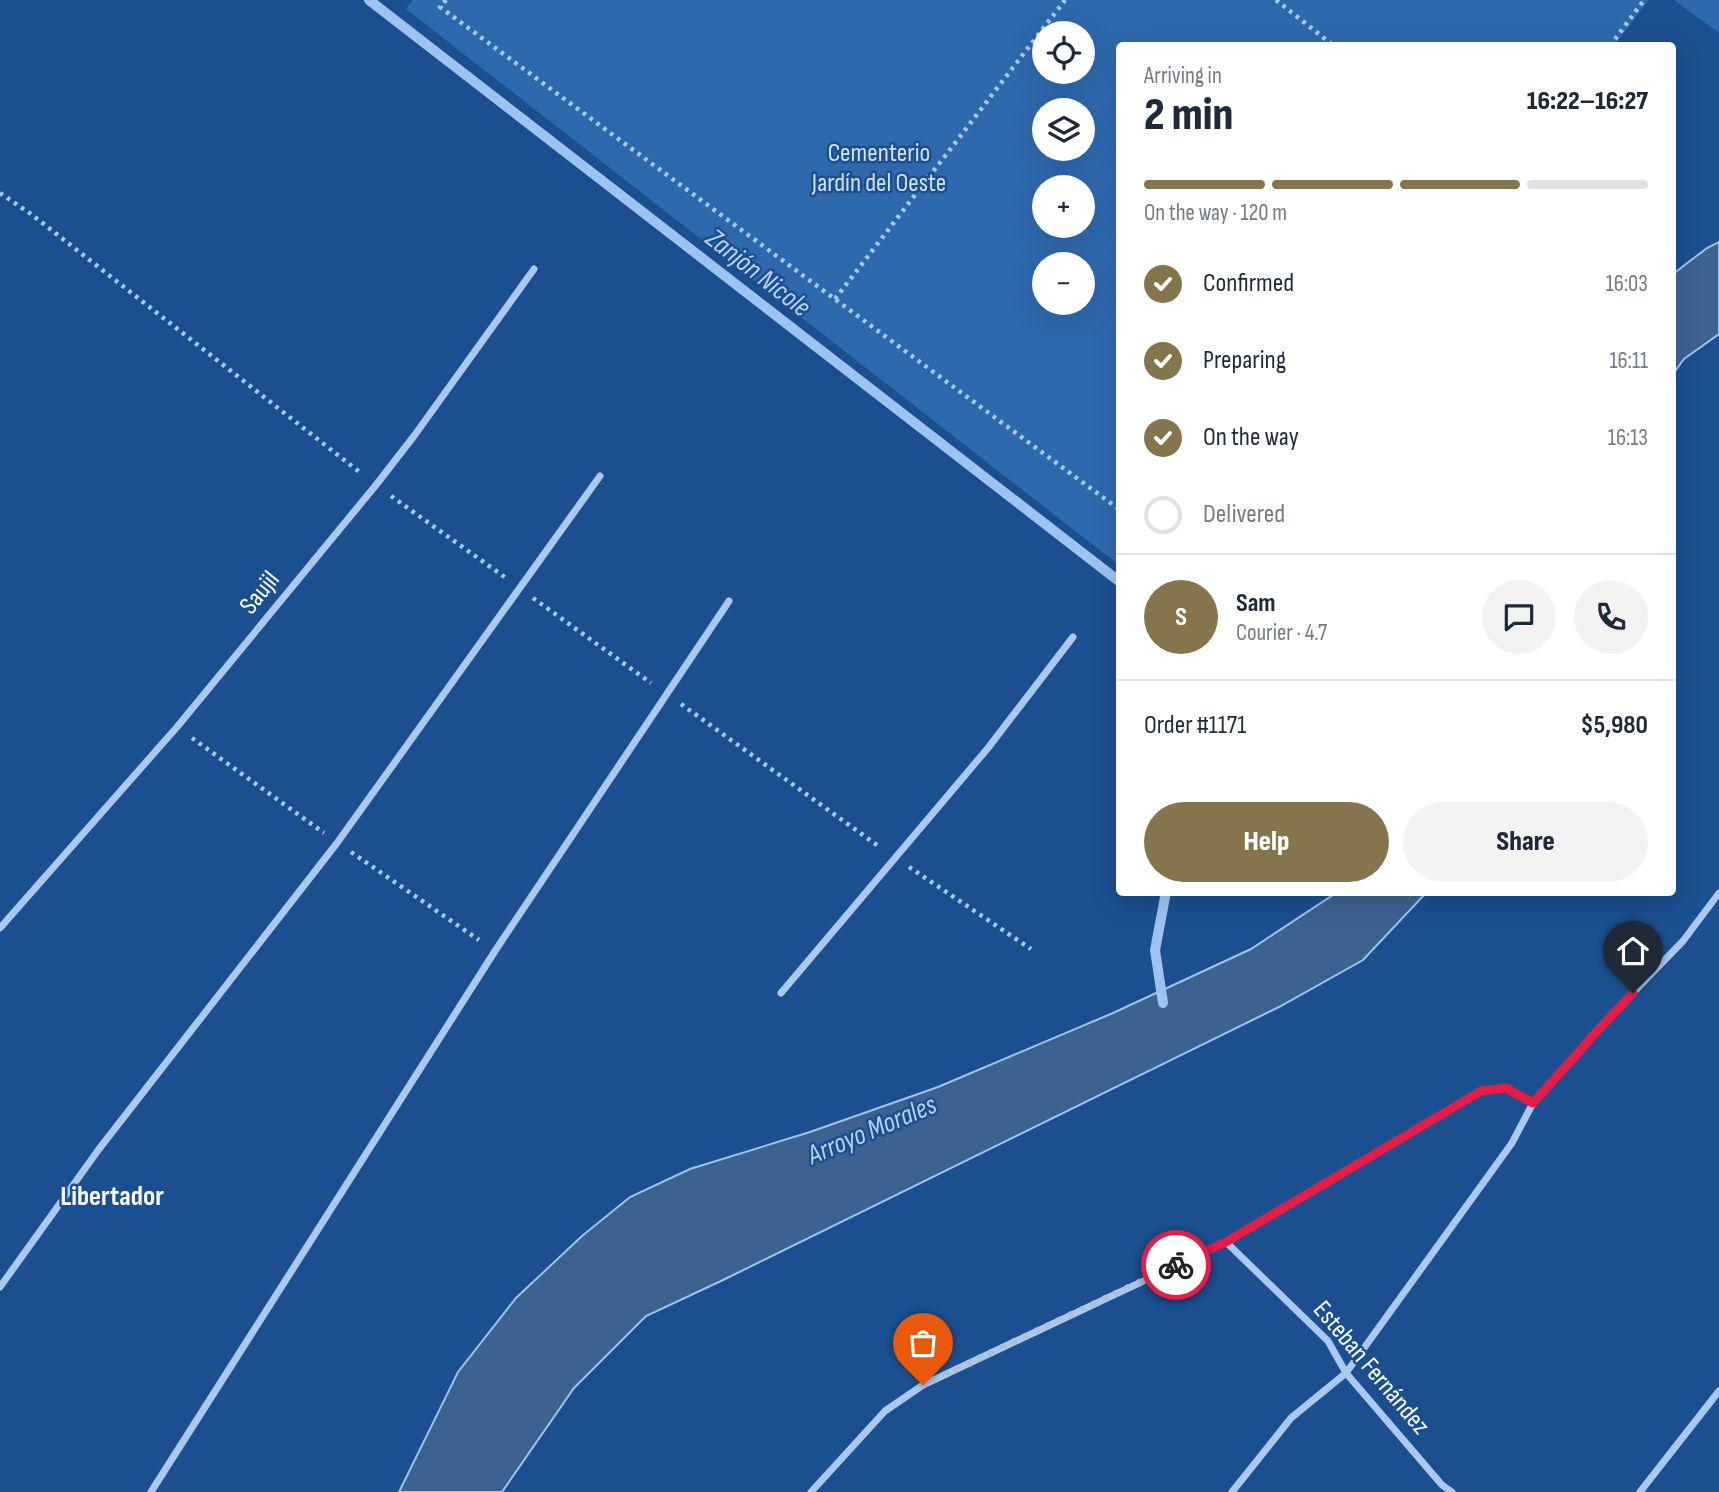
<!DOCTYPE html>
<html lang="en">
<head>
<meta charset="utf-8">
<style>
	:root { --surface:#fff; --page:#f2f2f3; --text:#1f2937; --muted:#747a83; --line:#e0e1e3; --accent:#84754c }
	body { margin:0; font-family:"Sofia Sans Condensed",sans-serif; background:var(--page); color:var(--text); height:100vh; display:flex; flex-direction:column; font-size:26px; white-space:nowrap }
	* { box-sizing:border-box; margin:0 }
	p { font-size:23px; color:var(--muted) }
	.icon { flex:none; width:38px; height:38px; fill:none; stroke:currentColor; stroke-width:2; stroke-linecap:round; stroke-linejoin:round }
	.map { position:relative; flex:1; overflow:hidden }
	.side { position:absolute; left:1116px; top:42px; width:560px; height:854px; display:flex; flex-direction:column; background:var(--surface); border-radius:7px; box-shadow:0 7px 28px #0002 }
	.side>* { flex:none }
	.fabs { position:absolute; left:1032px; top:21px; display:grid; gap:14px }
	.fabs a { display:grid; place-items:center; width:63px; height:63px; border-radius:50%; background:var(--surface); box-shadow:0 7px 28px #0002; font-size:35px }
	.pin { position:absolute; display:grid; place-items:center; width:60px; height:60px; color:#fff; margin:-72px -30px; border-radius:50% 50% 50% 0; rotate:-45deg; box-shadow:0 0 7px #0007 }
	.pin .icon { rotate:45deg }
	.courier { position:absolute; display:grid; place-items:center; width:70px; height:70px; margin:-35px; border:5px solid #e11d48; border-radius:50%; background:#fff; color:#222; box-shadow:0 2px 9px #0007 }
	.headline em { font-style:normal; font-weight:800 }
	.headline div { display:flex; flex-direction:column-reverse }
	.headline { display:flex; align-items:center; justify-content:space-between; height:119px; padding:0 28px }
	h1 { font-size:46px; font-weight:800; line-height:52px }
	.bar { display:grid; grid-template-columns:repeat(4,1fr); gap:10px 7px; align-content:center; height:84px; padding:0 28px }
	.bar i { height:9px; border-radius:5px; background:var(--line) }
	.bar .selected { background:var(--accent) }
	.bar p { grid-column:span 4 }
	.line { display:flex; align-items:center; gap:18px; padding:0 28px; border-top:2px solid var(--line) }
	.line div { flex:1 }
	.round { display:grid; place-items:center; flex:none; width:74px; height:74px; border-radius:37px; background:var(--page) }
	ol { padding:0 28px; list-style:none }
	li { display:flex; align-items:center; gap:21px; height:77px }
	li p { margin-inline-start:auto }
	li .icon { padding:7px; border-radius:50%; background:var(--accent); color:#fff; stroke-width:4 }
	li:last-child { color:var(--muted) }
	li i { width:38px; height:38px; border:4px solid var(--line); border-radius:50% }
	.primary-button { display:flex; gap:14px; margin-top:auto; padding:14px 28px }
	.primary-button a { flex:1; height:80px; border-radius:42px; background:var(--accent); color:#fff; font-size:28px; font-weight:800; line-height:80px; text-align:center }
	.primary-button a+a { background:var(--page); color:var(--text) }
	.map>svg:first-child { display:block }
	.green { fill:#2e69ad; fill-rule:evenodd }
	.water { fill:#3c6290; stroke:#9cc4f0; stroke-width:2 }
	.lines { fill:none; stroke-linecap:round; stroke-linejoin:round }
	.stream { stroke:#9cc4f0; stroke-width:10 }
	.path { stroke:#a9c9ee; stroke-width:4.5; stroke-dasharray:3.5 5; stroke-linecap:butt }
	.minor { stroke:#a9c9ee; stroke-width:7 }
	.done { stroke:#afc1d8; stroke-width:7; stroke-dasharray:0 12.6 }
	.route { stroke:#e11d48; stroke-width:9 }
	.labels { text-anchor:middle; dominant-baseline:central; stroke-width:5; stroke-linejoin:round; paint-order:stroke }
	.park-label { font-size:26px; fill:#cfe3fa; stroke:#1b4f8f }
	.street-label { font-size:26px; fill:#fff; stroke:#1b4f8f }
	.water-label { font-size:28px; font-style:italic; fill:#b5d3f5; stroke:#1b4f8f }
	.neighbourhood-label { font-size:28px; font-weight:bold; fill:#fff; stroke:#1b4f8f }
</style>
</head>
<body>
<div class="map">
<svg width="1719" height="1492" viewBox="0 0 1719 1492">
	<rect width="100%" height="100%" fill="#1b4f8f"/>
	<g class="green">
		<path d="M413 0H1649L1615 45 1120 46V566L406 9ZM1045 33H1083V72H1045ZM1045 110H1083V149H1045ZM1045 187H1083V226H1045ZM1045 264H1083V303H1045Z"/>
		<polygon points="1674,0 1719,0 1719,33"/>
	</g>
	<g class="water">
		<polygon points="1719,242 1719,334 1684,359 1673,374 1673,274 1707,248"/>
		<polygon points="1336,893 1426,893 1363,960 1279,1007 721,1281 646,1316 574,1388 502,1492 399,1492 458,1372 516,1298 582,1236 630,1197 690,1169 810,1132 938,1087 1113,1013 1251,949"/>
	</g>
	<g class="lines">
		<g class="stream">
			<polyline points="369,0 1120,582"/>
			<polyline points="1163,1003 1155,950 1166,892"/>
		</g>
		<g class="path">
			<polyline points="446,0 440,7 1120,510"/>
			<polyline points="1276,0 1334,46"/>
			<polyline points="1610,46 1644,0"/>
			<polyline points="0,193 31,214 362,474"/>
			<polyline points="835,299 1065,0"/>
			<polyline points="391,496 506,578"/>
			<polyline points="533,598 651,683"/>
			<polyline points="681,704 881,848"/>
			<polyline points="192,738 324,833"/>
			<polyline points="351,852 479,940"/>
			<polyline points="909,867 1031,949"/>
		</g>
		<g class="minor">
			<polyline points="0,928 177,727 376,485 414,436 534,269"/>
			<polyline points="781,993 988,748 1073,637"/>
			<polyline points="1226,1242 1328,1341 1346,1373 1442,1485 1452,1492"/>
			<polyline points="0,1287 99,1149 337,843 600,476"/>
			<polyline points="151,1492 495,951 729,601"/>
			<polyline points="811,1492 885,1411 923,1385 1226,1242 1481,1091 1506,1088 1533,1103"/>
			<polyline points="1232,1492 1291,1418 1346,1373 1512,1143 1533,1103 1599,1028 1683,941 1719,893"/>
			<polyline points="1640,1492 1719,1391"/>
		</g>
	</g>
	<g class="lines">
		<polyline class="done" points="923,1385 1176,1265"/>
		<polyline class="route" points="1176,1265 1226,1242 1481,1091 1506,1088 1533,1103 1600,1028 1633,993"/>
	</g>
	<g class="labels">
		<g class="park-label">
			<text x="879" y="153">Cementerio<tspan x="879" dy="30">Jardín del Oeste</tspan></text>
		</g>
		<g class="street-label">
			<text transform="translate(260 593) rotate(-51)">Saujil</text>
			<text transform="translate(1371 1368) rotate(50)">Esteban Fernández</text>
		</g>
		<g class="water-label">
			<text transform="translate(758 273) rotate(38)">Zanjón Nicole</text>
			<text transform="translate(872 1130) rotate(-23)">Arroyo Morales</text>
		</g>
		<g class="neighbourhood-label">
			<text x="112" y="1196">Libertador</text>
		</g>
	</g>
</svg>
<div class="fabs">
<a><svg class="icon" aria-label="locate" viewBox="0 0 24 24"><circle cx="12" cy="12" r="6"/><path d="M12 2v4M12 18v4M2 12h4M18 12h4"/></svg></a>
<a><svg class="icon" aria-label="layers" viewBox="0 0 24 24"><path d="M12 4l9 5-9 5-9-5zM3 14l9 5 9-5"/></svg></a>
<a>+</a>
<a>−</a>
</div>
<div class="pin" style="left:923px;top:1385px;background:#ea580c"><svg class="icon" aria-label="bag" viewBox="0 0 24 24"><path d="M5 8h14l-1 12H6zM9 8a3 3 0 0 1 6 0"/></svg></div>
<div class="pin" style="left:1633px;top:993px;background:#1f2937"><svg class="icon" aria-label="home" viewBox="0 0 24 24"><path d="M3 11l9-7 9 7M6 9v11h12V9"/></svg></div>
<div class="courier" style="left:1176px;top:1265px"><svg class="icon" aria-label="bike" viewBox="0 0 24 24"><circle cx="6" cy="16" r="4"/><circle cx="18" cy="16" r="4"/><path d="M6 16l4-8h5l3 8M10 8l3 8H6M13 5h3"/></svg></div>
<section class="side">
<div class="headline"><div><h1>2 min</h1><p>Arriving in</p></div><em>16:22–16:27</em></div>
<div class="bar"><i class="selected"></i><i class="selected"></i><i class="selected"></i><i></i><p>On the way · 120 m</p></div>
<ol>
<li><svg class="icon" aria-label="check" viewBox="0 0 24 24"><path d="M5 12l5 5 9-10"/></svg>Confirmed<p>16:03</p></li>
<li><svg class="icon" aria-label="check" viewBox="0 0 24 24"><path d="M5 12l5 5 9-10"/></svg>Preparing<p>16:11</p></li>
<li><svg class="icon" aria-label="check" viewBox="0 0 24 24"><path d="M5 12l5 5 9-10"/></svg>On the way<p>16:13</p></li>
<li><i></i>Delivered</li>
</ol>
<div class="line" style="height:126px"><b class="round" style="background:var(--accent);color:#fff">S</b><div><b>Sam</b><p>Courier · 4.7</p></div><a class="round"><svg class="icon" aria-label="chat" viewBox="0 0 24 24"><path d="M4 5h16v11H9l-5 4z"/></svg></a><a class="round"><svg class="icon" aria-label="phone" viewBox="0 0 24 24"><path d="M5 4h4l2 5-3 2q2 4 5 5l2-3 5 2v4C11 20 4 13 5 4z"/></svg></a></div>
<div class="line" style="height:91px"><div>Order #1171</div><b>$5,980</b></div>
<div class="primary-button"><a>Help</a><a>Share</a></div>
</section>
</div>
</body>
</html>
